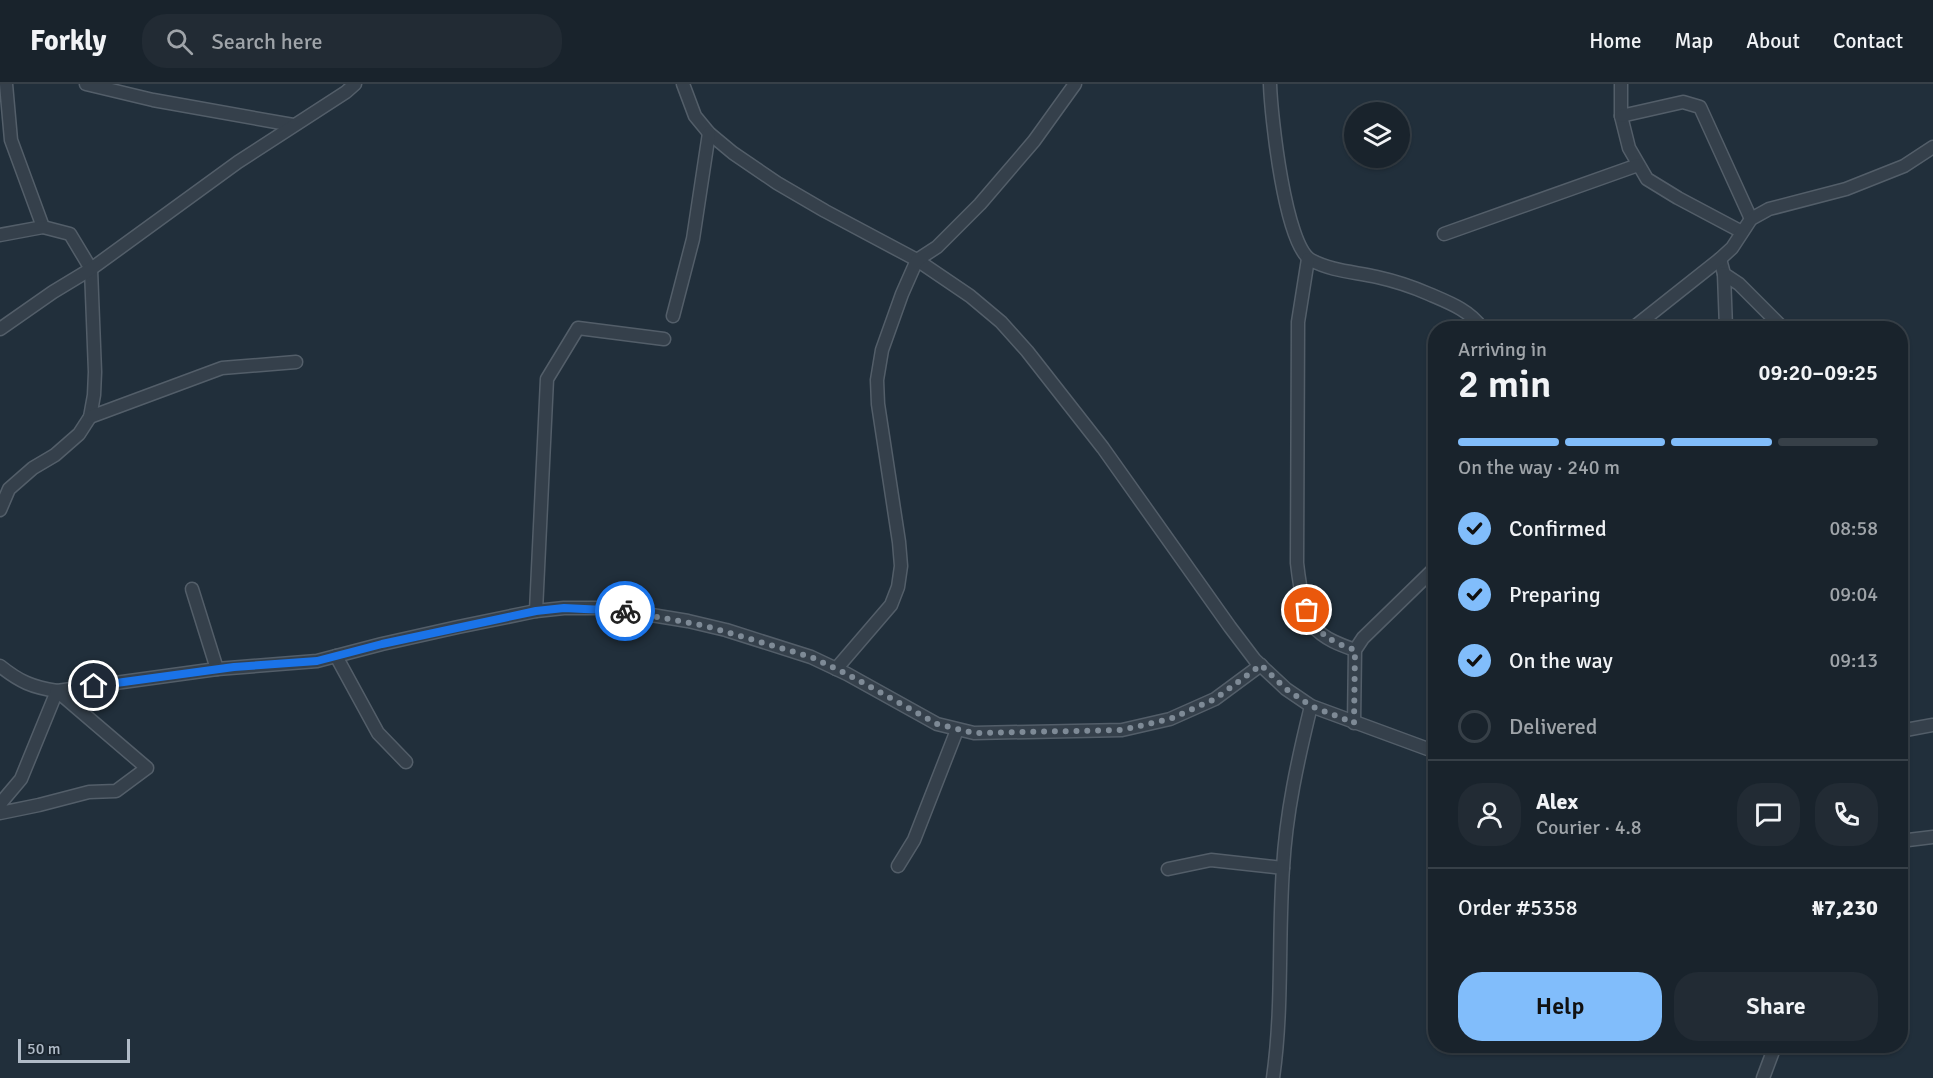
<!DOCTYPE html>
<html lang="en">
<head>
<meta charset="utf-8">
<style>
	:root { --surface:#19232c; --page:#222b34; --text:#f1f3f6; --muted:#9fa4a9; --line:#374048; --accent:#81bdfb }
	body { margin:0; font-family:Signika,sans-serif; background:var(--page); color:var(--text); height:100vh; display:flex; flex-direction:column; font-size:22px; white-space:nowrap }
	* { box-sizing:border-box; margin:0 }
	p { font-size:20px; color:var(--muted) }
	.icon { flex:none; width:33px; height:33px; fill:none; stroke:currentColor; stroke-width:2; stroke-linecap:round; stroke-linejoin:round }
	.map { position:relative; flex:1; overflow:hidden }
	.details { position:absolute; left:1428px; top:237px; width:480px; height:732px; display:flex; flex-direction:column; background:var(--surface); border-radius:24px; box-shadow:0 2px 4px #0004,0 0 0 2px var(--line) }
	.details>* { flex:none }
	.tools { position:absolute; left:1344px; top:18px; display:grid; gap:12px }
	.tools a { display:grid; place-items:center; width:66px; height:66px; border-radius:50%; background:var(--surface); box-shadow:0 2px 4px #0004,0 0 0 2px var(--line); font-size:30px }
	.scale { position:absolute; left:18px; bottom:15px; width:112px; box-sizing:border-box; padding-left:6px; border:3px solid #b0bbc7; border-top:0; font-size:16px; line-height:21px; white-space:nowrap; color:#b0bbc7; -webkit-text-stroke:4px #1a252f; paint-order:stroke }
	.pin { position:absolute; display:grid; place-items:center; width:51px; height:51px; color:#fff; margin:-26px; border:3px solid #fff; border-radius:50%; box-shadow:0 2px 6px #0007 }
	.courier { position:absolute; display:grid; place-items:center; width:60px; height:60px; margin:-30px; border:4px solid #1a73e8; border-radius:50%; background:#fff; color:#222; box-shadow:0 2px 8px #0007 }
	.summary em { font-style:normal; font-weight:600 }
	.summary div { display:flex; flex-direction:column-reverse }
	.summary { display:flex; align-items:center; justify-content:space-between; height:102px; padding:0 30px }
	h1 { font-size:39px; font-weight:600; line-height:45px }
	.bar { display:grid; grid-template-columns:repeat(4,1fr); gap:9px 6px; align-content:center; height:72px; padding:0 30px }
	.bar i { height:8px; border-radius:4px; background:var(--line) }
	.bar .selected { background:var(--accent) }
	.bar p { grid-column:span 4 }
	.line { display:flex; align-items:center; gap:15px; padding:0 30px; border-top:2px solid var(--line) }
	.line div { flex:1 }
	.round { display:grid; place-items:center; flex:none; width:63px; height:63px; border-radius:24px; background:var(--page) }
	ol { padding:0 30px; list-style:none }
	li { display:flex; align-items:center; gap:18px; height:66px }
	li p { margin-inline-start:auto }
	li .icon { padding:6px; border-radius:50%; background:var(--accent); color:#111; stroke-width:4 }
	li:last-child { color:var(--muted) }
	li i { width:33px; height:33px; border:3px solid var(--line); border-radius:50% }
	.primary-button { display:flex; gap:12px; margin-top:auto; padding:12px 30px }
	.primary-button a { flex:1; height:69px; border-radius:24px; background:var(--accent); color:#111; font-size:24px; font-weight:600; line-height:69px; text-align:center }
	.primary-button a+a { background:var(--page); color:var(--text) }
	header { display:flex; align-items:center; gap:36px; box-sizing:border-box; height:84px; padding:0 30px; background:var(--surface); border-bottom:2px solid var(--line) }
	header strong { font-size:28px }
	nav { display:flex; gap:33px; margin-inline-start:auto; font-size:21px }
	.search { width:420px; height:54px; background:var(--page); display:flex; align-items:center; gap:15px; box-sizing:border-box; padding:0 21px; border-radius:24px; color:var(--muted); font-size:22px }
	.map>svg:first-child { display:block }
	.lines { fill:none; stroke-linecap:round; stroke-linejoin:round }
	.street-casing { stroke:#535e69; stroke-width:15 }
	.street { stroke:#35404b; stroke-width:12 }
	.done { stroke:#7e8a96; stroke-width:6; stroke-dasharray:0 10.8 }
	.route { stroke:#1a73e8; stroke-width:8 }
</style>
</head>
<body>
<header>
<strong>Forkly</strong>
<div class="search"><svg class="icon" aria-label="search" viewBox="0 0 24 24"><circle cx="10" cy="10" r="6"/><path d="M15 15l6 6"/></svg>Search here</div>
<nav><a>Home</a><a>Map</a><a>About</a><a>Contact</a></nav>
</header>
<div class="map">
<svg width="1933" height="994" viewBox="0 0 1933 994">
	<rect width="100%" height="100%" fill="#212f3b"/>
	<g class="lines">
		<defs>
			<g id="street">
				<polyline points="6,0 11,56 43,143"/>
				<polyline points="86,0 153,16 293,41"/>
				<polyline points="683,0 695,32 709,49 733,69 777,99 825,127 917,176 970,212 1001,238 1027,267 1103,364 1230,543 1255,576 1286,605 1311,622 1436,668"/>
				<path d="M1270 0C1271 31 1285 162 1311 176 1331 187 1355 188 1377 193 1395 197 1413 203 1429 210 1450 219 1469 226 1482 244"/>
				<polyline points="1621,0 1621,32 1629,64 1647,95 1678,114 1742,148"/>
				<polyline points="1621,32 1683,18 1700,23 1751,135"/>
				<polyline points="1444,150 1638,81"/>
				<polyline points="0,151 43,143 70,150 91,185 95,288 94,311 90,333 79,350 55,371 33,384 9,405 0,426"/>
				<path d="M1308 175 1298 238 1297 479C1299 497 1303 529 1314 543 1324 555 1341 561 1355 566"/>
				<polyline points="1720,175 1724,190 1739,200 1783,244"/>
				<polyline points="1724,190 1726,244"/>
				<polyline points="673,232 693,155 709,49"/>
				<polyline points="1633,244 1720,175 1732,164 1751,135 1769,125 1846,105 1904,82 1933,63"/>
				<polyline points="0,245 53,208 91,185 238,78 346,8 355,0"/>
				<polyline points="90,333 222,284 296,278"/>
				<polyline points="192,505 217,585"/>
				<polyline points="536,527 547,295 578,244 664,255"/>
				<polyline points="336,572 378,649 406,678"/>
				<path d="M0 582C20 598 32 603 57 607L217 585 317 577 382 560 458 543 536 527 564 524H609L688 537 726 546 811 573 847 590 937 640 974 649 1122 646 1170 635 1215 615 1261 581"/>
				<polyline points="836,585 891,521 898,503 901,482 899,458 878,320 877,296 882,266 902,210 917,176 937,163 980,120 1034,57 1075,0"/>
				<polyline points="1354,639 1355,566 1363,554 1436,483"/>
				<polyline points="1900,647 1933,641"/>
				<polyline points="0,720 21,695 57,607 147,684 116,707 89,708 39,721 0,729"/>
				<polyline points="1900,757 1933,753"/>
				<polyline points="898,782 914,756 957,646"/>
				<polyline points="1168,785 1211,776 1283,784"/>
				<path d="M1273 994C1283 924 1278 854 1283 784 1286 729 1298 675 1311 622"/>
				<polyline points="1763,994 1775,962"/>
			</g>
		</defs>
		<use href="#street" class="street-casing"/>
		<use href="#street" class="street"/>
	</g>
	<g class="lines">
		<path class="done" d="M625 527 706 542 811 573 847 590 937 640 974 649 1122 646 1170 635 1215 615 1261 581 1286 605 1311 622 1354 639 1355 566C1331 558 1317 550 1307 526"/>
		<polyline class="route" points="94,602 234,583 317,577 382,560 536,527 564,524 625,527"/>
	</g>
</svg>
<div class="tools">
<a><svg class="icon" aria-label="layers" viewBox="0 0 24 24"><path d="M12 4l9 5-9 5-9-5zM3 14l9 5 9-5"/></svg></a>
</div>
<div class="scale">50 m</div>
<div class="pin" style="left:1307px;top:526px;background:#ea580c"><svg class="icon" aria-label="bag" viewBox="0 0 24 24"><path d="M5 8h14l-1 12H6zM9 8a3 3 0 0 1 6 0"/></svg></div>
<div class="pin" style="left:94px;top:602px;background:#1f2937"><svg class="icon" aria-label="home" viewBox="0 0 24 24"><path d="M3 11l9-7 9 7M6 9v11h12V9"/></svg></div>
<div class="courier" style="left:625px;top:527px"><svg class="icon" aria-label="bike" viewBox="0 0 24 24"><circle cx="6" cy="16" r="4"/><circle cx="18" cy="16" r="4"/><path d="M6 16l4-8h5l3 8M10 8l3 8H6M13 5h3"/></svg></div>
<section class="details">
<div class="summary"><div><h1>2 min</h1><p>Arriving in</p></div><em>09:20–09:25</em></div>
<div class="bar"><i class="selected"></i><i class="selected"></i><i class="selected"></i><i></i><p>On the way · 240 m</p></div>
<ol>
<li><svg class="icon" aria-label="check" viewBox="0 0 24 24"><path d="M5 12l5 5 9-10"/></svg>Confirmed<p>08:58</p></li>
<li><svg class="icon" aria-label="check" viewBox="0 0 24 24"><path d="M5 12l5 5 9-10"/></svg>Preparing<p>09:04</p></li>
<li><svg class="icon" aria-label="check" viewBox="0 0 24 24"><path d="M5 12l5 5 9-10"/></svg>On the way<p>09:13</p></li>
<li><i></i>Delivered</li>
</ol>
<div class="line" style="height:108px"><a class="round"><svg class="icon" aria-label="person" viewBox="0 0 24 24"><circle cx="12" cy="8" r="4"/><path d="M4 21q1-7 8-7t8 7"/></svg></a><div><b>Alex</b><p>Courier · 4.8</p></div><a class="round"><svg class="icon" aria-label="chat" viewBox="0 0 24 24"><path d="M4 5h16v11H9l-5 4z"/></svg></a><a class="round"><svg class="icon" aria-label="phone" viewBox="0 0 24 24"><path d="M5 4h4l2 5-3 2q2 4 5 5l2-3 5 2v4C11 20 4 13 5 4z"/></svg></a></div>
<div class="line" style="height:78px"><div>Order #5358</div><b>₦7,230</b></div>
<div class="primary-button"><a>Help</a><a>Share</a></div>
</section>
</div>
</body>
</html>
